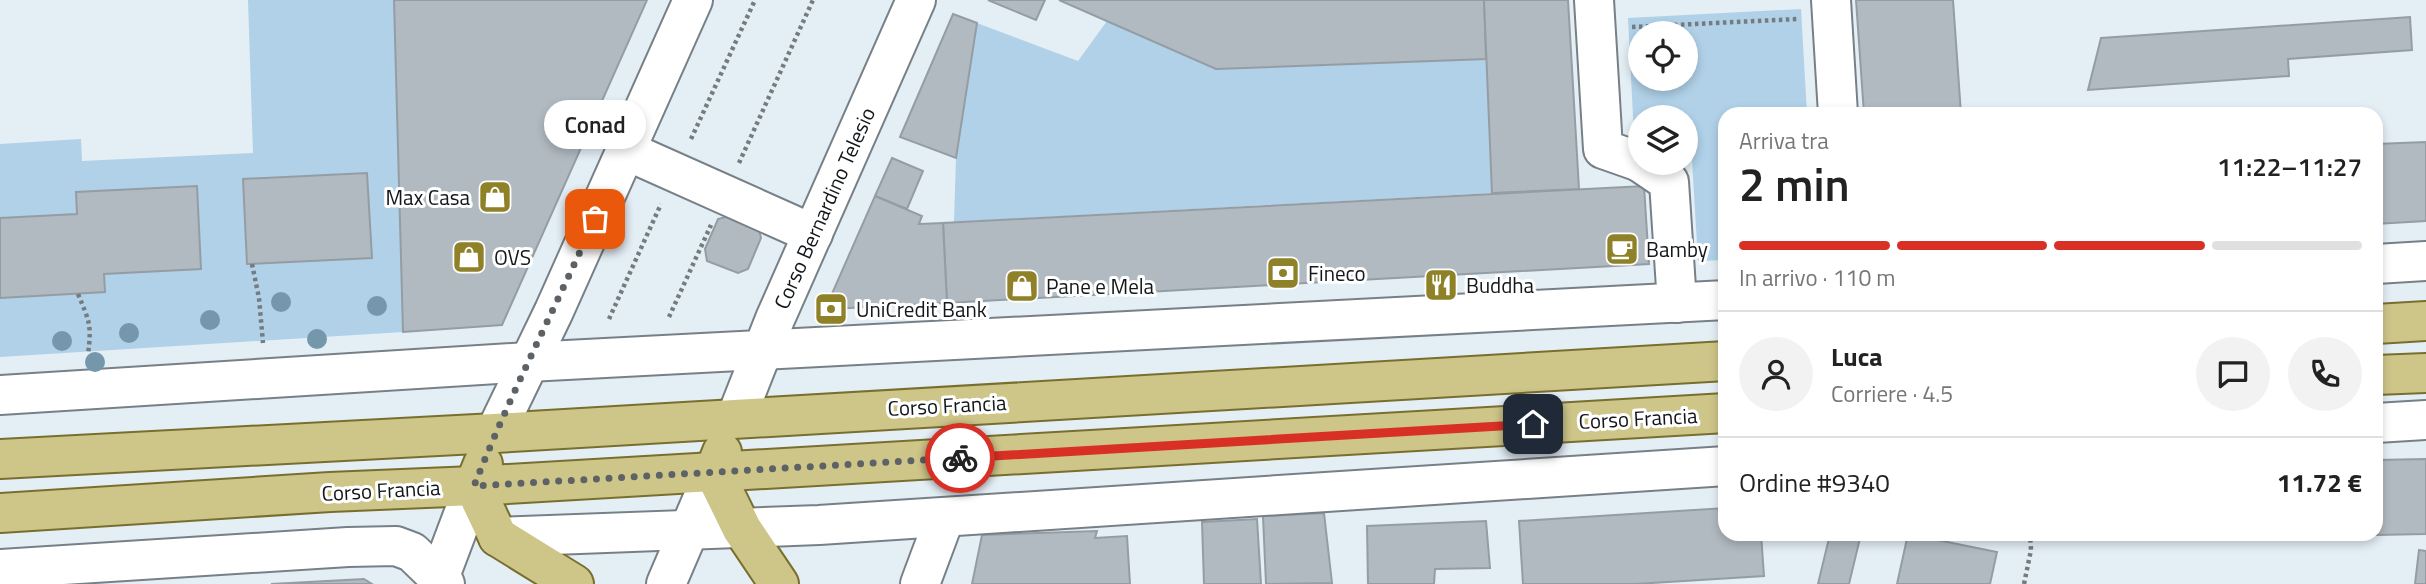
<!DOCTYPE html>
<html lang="it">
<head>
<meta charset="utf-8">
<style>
	:root { --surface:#fff; --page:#f2f2f2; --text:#222; --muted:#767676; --line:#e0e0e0; --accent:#d93025 }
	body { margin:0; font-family:"Titillium Web",sans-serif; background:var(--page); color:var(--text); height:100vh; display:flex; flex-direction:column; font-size:26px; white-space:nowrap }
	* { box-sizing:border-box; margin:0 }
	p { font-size:23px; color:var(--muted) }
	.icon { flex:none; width:38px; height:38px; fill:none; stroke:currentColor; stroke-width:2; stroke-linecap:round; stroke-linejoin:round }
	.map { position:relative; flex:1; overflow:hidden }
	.sheet { position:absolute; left:1718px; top:107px; width:665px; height:434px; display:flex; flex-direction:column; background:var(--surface); border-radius:21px; box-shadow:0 4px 10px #0003 }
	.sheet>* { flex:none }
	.tools { position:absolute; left:1628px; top:21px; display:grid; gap:14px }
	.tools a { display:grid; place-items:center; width:70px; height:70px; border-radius:50%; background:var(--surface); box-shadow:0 4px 10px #0003; font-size:35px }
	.pin { position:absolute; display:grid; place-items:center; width:60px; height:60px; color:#fff; margin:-30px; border-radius:14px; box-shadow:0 4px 10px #0006 }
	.courier { position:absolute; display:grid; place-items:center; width:70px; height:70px; margin:-35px; border:5px solid #d93025; border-radius:50%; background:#fff; color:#222; box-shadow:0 2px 9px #0007 }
	.bubble { position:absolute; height:49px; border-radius:24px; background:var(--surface); box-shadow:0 4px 10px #0003; font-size:23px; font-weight:600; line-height:49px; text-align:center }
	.overview em { font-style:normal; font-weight:600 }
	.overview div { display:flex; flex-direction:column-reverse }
	.overview { display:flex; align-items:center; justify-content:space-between; height:119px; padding:0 21px }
	h1 { font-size:46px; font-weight:600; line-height:52px }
	.bar { display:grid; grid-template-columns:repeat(4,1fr); gap:10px 7px; align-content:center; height:84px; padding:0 21px }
	.bar i { height:9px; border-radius:5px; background:var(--line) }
	.bar .selected { background:var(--accent) }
	.bar p { grid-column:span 4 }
	.line { display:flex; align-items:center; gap:18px; padding:0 21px; border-top:2px solid var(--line) }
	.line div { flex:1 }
	.round { display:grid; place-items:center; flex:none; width:74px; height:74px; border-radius:37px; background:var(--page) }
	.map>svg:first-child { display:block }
	.green { fill:#b0d1e8; fill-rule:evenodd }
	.building { fill:#b1bac1; stroke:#949da4; stroke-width:2 }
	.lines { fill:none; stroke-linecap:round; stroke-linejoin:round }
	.minor-casing { stroke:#778086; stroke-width:42 }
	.major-casing { stroke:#786f2f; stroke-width:42 }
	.path { stroke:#757c80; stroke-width:4.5; stroke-dasharray:3.5 3.5; stroke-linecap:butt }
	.minor { stroke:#fff; stroke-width:38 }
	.major { stroke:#cec589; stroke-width:38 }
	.tree { fill:#7497ac }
	.done { stroke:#5c6266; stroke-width:7; stroke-dasharray:0 12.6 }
	.route { stroke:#d93025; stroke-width:9 }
	.labels { text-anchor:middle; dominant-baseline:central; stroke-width:6; stroke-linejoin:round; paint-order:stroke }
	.poi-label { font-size:21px; fill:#131719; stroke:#fff; text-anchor:start }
	.street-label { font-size:21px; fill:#131719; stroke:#fff }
</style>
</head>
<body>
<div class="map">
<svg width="2426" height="584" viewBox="0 0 2426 584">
	<rect width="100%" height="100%" fill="#e4eef5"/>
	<g class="green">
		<polygon points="248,0 394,0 403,332 0,357 0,144 81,139 82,161 253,153"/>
		<path d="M1801 9 1807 114H1726L1725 260 1698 261 1692 160 1685 157V117H1640V138L1634 136 1628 18ZM1685 33V79H1640V33Z"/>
		<polygon points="1107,21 1216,69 1486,59 1492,193 954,222 956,158 977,23 1078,61"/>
	</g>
	<g class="building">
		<polygon points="394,0 647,0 502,325 403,332"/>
		<polygon points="988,0 1045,0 1036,20"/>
		<polygon points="1059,0 1484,0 1486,59 1216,69"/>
		<polygon points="1484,0 1568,0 1579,189 1492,193"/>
		<polygon points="1856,0 1953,0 1961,114 1864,114"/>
		<polygon points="953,14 977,23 956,158 900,137"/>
		<polygon points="2410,17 2412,50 2288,59 2289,76 2088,90 2101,38"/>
		<polygon points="2426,142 2426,221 2376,224 2376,144"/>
		<polygon points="892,158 923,171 907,209 875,196"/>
		<polygon points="367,173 372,258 247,264 243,179"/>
		<polygon points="197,186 201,269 104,274 105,292 0,298 0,218 77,214 76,192"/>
		<polygon points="1644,186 1649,264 947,303 943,223"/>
		<polygon points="875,196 922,216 919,224 943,223 947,303 830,309 827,305"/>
		<polygon points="729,216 759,229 761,238 748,269 738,273 707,261 705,249 718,219"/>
		<polygon points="2426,459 2426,534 2326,536 2327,534 2376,534 2376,460"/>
		<polygon points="1726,508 1726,534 1761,534 1764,576 1636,584 1523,584 1519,521"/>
		<polygon points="1324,513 1332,583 1266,584 1263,516"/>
		<polygon points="1257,519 1261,584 1204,584 1202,522"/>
		<polygon points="1486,521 1490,568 1435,569 1434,584 1368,584 1367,526"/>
		<polygon points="1097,531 1095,538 1127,536 1130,584 972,584 982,535"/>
		<polygon points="1830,534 1861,534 1849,584 1818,584"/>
		<polygon points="1908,534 1997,552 1990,584 1897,584"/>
		<polygon points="2147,534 2252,534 2251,538 2145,540"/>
		<polygon points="2419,550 2426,551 2426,584 2415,584"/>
		<polygon points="364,579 372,584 271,584"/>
	</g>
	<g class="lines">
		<defs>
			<g id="minor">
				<polyline points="1594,0 1603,149 1640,162"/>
				<polyline points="1831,0 1838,114"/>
				<polyline points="625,150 813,234"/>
				<polyline points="1641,163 1669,182 1677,303"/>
				<polyline points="2376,264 2426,261"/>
				<polyline points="0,395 528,362 1726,300"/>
				<polyline points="736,418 775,319 916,0"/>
				<polyline points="2376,423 2426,420"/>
				<polyline points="495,433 554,311 693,0"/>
				<polyline points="498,537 819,525 1726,466"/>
				<polyline points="0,569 348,547 396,546 412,552 445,584"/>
				<polyline points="437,584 474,486"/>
				<polyline points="666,584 714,472"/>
				<polyline points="920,584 945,517"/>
			</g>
			<g id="major">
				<polyline points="2376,324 2426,321"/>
				<polyline points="2376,375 2426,373"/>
				<polyline points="722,452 714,472 742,529 779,584"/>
				<polyline points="0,459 495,433 1726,361"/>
				<polyline points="483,464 474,486 498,537 574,584"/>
				<polyline points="0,513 330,492 474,486 1726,413"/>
			</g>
		</defs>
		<use href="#minor" class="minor-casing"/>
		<use href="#major" class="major-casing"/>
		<g class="path">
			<polyline points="1632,27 1798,19"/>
			<polyline points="691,139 755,0"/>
			<polyline points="739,163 813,0"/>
			<polyline points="252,264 259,298 263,343"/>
			<path d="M78 294C89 321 92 324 88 354"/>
			<polyline points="669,317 711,225"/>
			<polyline points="609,319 661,204"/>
			<polyline points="1945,540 1946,534"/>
			<polyline points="2024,584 2031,550 2030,534"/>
		</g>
		<use href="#minor" class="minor"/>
		<use href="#major" class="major"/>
	</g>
	<g class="tree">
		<circle cx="281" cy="302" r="10"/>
		<circle cx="377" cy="306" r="10"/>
		<circle cx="210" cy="320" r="10"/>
		<circle cx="129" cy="333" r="10"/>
		<circle cx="317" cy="339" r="10"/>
		<circle cx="62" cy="341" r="10"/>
		<circle cx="95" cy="362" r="10"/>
	</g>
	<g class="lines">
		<path class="done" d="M595 219C555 308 510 395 474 486L960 458"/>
		<polyline class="route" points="960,458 1533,424"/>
	</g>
	<defs>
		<symbol id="shop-square" viewBox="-11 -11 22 22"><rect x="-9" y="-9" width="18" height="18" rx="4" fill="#8e8128" stroke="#fff"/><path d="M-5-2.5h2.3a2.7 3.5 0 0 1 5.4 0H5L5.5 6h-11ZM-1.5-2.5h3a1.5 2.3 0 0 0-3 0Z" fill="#fff"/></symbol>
		<symbol id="cafe-square" viewBox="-11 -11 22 22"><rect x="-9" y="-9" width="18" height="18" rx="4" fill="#8e8128" stroke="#fff"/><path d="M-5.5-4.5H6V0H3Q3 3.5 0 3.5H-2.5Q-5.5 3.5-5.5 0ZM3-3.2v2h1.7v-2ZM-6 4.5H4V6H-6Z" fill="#fff"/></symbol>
		<symbol id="bank-square" viewBox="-11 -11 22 22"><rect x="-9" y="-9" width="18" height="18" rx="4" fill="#8e8128" stroke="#fff"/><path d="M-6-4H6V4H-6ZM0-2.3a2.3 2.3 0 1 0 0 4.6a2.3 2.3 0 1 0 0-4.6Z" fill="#fff"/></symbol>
		<symbol id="restaurant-square" viewBox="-11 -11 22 22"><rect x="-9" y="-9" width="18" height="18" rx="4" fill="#8e8128" stroke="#fff"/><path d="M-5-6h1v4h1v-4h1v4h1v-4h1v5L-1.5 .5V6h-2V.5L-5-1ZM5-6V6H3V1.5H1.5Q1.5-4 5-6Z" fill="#fff"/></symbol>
	</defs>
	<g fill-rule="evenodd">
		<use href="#shop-square" x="476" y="178" width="38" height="38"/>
		<use href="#cafe-square" x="1603" y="230" width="38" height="38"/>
		<use href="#shop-square" x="450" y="238" width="38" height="38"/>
		<use href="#bank-square" x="1264" y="254" width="38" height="38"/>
		<use href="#restaurant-square" x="1422" y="266" width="38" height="38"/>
		<use href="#shop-square" x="1003" y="267" width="38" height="38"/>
		<use href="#bank-square" x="812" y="290" width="38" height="38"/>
	</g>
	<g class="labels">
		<g class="poi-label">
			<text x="470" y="197" text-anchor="end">Max Casa</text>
			<text x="1646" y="249">Bamby</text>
			<text x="494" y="257">OVS</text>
			<text x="1308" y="273">Fineco</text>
			<text x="1466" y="285">Buddha</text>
			<text x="1046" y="286">Pane e Mela</text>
			<text x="856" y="309">UniCredit Bank</text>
		</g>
		<g class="street-label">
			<text transform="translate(824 208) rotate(-66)">Corso Bernardino Telesio</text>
			<text transform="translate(947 405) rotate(-3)">Corso Francia</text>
			<text transform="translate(1638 418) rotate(-3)">Corso Francia</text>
			<text transform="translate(381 490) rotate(-3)">Corso Francia</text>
		</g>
	</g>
</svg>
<div class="tools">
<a><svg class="icon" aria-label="locate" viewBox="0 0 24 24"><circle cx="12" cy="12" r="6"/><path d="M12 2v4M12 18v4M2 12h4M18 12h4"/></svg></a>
<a><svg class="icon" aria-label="layers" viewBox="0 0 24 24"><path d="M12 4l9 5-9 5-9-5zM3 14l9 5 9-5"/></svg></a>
</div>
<div class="pin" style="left:595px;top:219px;background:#ea580c"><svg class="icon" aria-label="bag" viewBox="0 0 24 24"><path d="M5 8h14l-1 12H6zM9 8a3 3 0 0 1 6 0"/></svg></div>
<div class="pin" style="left:1533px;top:424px;background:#1f2937"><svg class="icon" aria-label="home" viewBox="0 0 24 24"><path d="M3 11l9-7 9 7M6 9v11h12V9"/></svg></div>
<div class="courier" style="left:960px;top:458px"><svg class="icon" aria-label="bike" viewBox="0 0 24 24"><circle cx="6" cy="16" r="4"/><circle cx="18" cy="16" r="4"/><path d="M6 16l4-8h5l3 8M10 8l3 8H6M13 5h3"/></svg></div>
<div class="bubble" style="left:544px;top:100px;width:102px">Conad</div>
<section class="sheet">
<div class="overview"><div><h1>2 min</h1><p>Arriva tra</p></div><em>11:22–11:27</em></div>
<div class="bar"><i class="selected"></i><i class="selected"></i><i class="selected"></i><i></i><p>In arrivo · 110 m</p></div>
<div class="line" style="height:126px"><a class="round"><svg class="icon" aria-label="person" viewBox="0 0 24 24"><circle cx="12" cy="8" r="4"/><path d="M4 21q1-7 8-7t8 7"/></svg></a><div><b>Luca</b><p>Corriere · 4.5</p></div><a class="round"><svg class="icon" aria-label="chat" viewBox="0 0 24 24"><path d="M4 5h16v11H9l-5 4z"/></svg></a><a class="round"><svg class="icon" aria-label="phone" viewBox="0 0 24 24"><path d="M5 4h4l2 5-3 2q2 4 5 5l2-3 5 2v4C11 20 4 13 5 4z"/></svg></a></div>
<div class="line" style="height:91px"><div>Ordine #9340</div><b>11.72 €</b></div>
</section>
</div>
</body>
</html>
